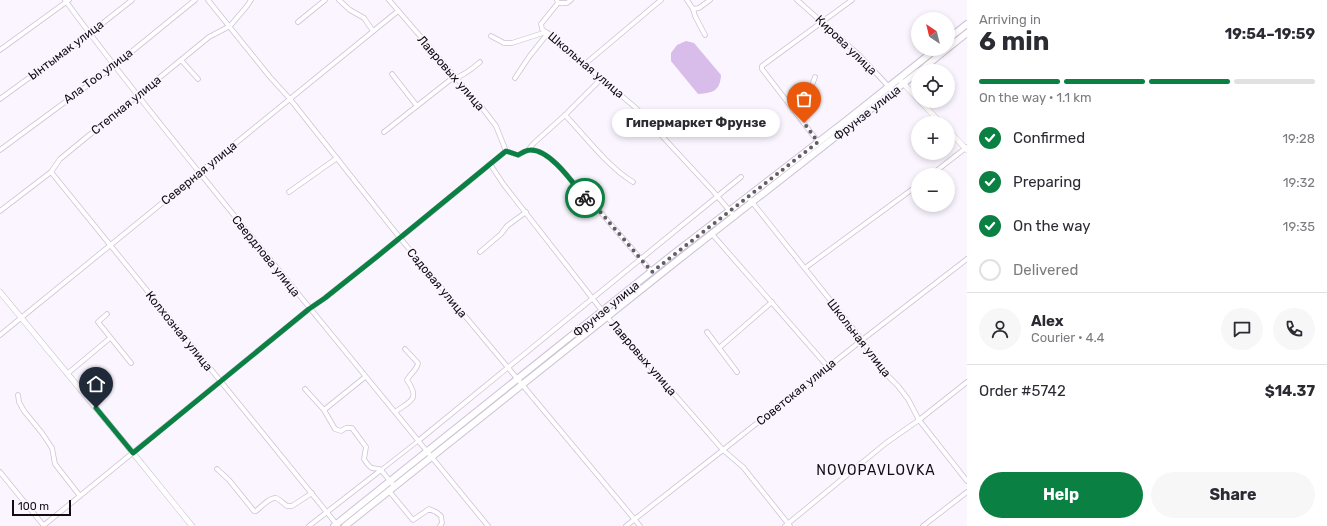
<!DOCTYPE html>
<html lang="en">
<head>
<meta charset="utf-8">
<style>
	:root { --surface:#fff; --page:#f7f7f7; --text:#2b2b33; --muted:#7c7c81; --line:#e1e1e2; --accent:#0b8043 }
	body { margin:0; font-family:Rubik,sans-serif; background:var(--page); color:var(--text); height:100vh; display:flex; flex-direction:column; font-size:15px; white-space:nowrap }
	* { box-sizing:border-box; margin:0 }
	p { font-size:13px; color:var(--muted) }
	.icon { flex:none; width:22px; height:22px; fill:none; stroke:currentColor; stroke-width:2; stroke-linecap:round; stroke-linejoin:round }
	.map { position:relative; flex:1; overflow:hidden }
	.drawer { display:flex; flex-direction:column; background:var(--surface); width:360px }
	.drawer>* { flex:none }
	.needle { width:26px; rotate:325deg }
	.controls { position:absolute; left:911px; top:12px; display:grid; gap:8px }
	.controls a { display:grid; place-items:center; width:44px; height:44px; border-radius:50%; background:var(--surface); box-shadow:0 2px 6px #0003; font-size:20px }
	.scale { position:absolute; left:12px; bottom:10px; width:59px; box-sizing:border-box; padding-left:4px; border:2px solid #110d13; border-top:0; font-size:11px; line-height:14px; white-space:nowrap; color:#110d13; -webkit-text-stroke:3px #faf5fe; paint-order:stroke }
	.pin { position:absolute; display:grid; place-items:center; width:34px; height:34px; color:#fff; margin:-41px -17px; border-radius:50% 50% 50% 0; rotate:-45deg; box-shadow:0 0 4px #0007 }
	.pin .icon { rotate:45deg }
	.courier { position:absolute; display:grid; place-items:center; width:40px; height:40px; margin:-20px; border:3px solid #0b8043; border-radius:50%; background:#fff; color:#222; box-shadow:0 1px 5px #0007 }
	.bubble { position:absolute; height:28px; border-radius:14px; background:var(--surface); box-shadow:0 2px 6px #0003; font-size:13px; font-weight:700; line-height:28px; text-align:center }
	.headline em { font-style:normal; font-weight:700 }
	.headline div { display:flex; flex-direction:column-reverse }
	.headline { display:flex; align-items:center; justify-content:space-between; height:68px; padding:0 12px }
	h1 { font-size:26px; font-weight:700; line-height:30px }
	.bar { display:grid; grid-template-columns:repeat(4,1fr); gap:6px 4px; align-content:center; height:48px; padding:0 12px }
	.bar i { height:5px; border-radius:3px; background:var(--line) }
	.bar .on { background:var(--accent) }
	.bar p { grid-column:span 4 }
	.line { display:flex; align-items:center; gap:10px; padding:0 12px; border-top:1px solid var(--line) }
	.line div { flex:1 }
	.round { display:grid; place-items:center; flex:none; width:42px; height:42px; border-radius:21px; background:var(--page) }
	ol { padding:0 12px; list-style:none }
	li { display:flex; align-items:center; gap:12px; height:44px }
	li p { margin-inline-start:auto }
	li .icon { padding:4px; border-radius:50%; background:var(--accent); color:#fff; stroke-width:4 }
	li:last-child { color:var(--muted) }
	li i { width:22px; height:22px; border:2px solid var(--line); border-radius:50% }
	.primary-button { display:flex; gap:8px; margin-top:auto; padding:8px 12px }
	.primary-button a { flex:1; height:46px; border-radius:24px; background:var(--accent); color:#fff; font-size:16px; font-weight:700; line-height:46px; text-align:center }
	.primary-button a+a { background:var(--page); color:var(--text) }
	main { display:flex; flex:1; min-height:0 }
	.map>svg:first-child { display:block }
	.green { fill:#d8bcea }
	.lines { fill:none; stroke-linecap:round; stroke-linejoin:round }
	.pedestrian-casing { stroke:#cfc2d7; stroke-width:4.5 }
	.minor-casing { stroke:#cfc2d7; stroke-width:5.5 }
	.tertiary-casing { stroke:#cfc2d7; stroke-width:6 }
	.primary-casing { stroke:#cfc2d7; stroke-width:8 }
	.pedestrian { stroke:#fff; stroke-width:3 }
	.minor { stroke:#fff; stroke-width:4 }
	.tertiary { stroke:#fff; stroke-width:5 }
	.primary { stroke:#fff; stroke-width:6 }
	.done { stroke:#635e65; stroke-width:4; stroke-dasharray:0 7.2 }
	.route { stroke:#0b8043; stroke-width:5 }
	.labels { text-anchor:middle; dominant-baseline:central; stroke-width:3.5; stroke-linejoin:round; paint-order:stroke }
	.street-label { font-size:12px; fill:#110d13; stroke:#faf5fe }
	.quarter-label { font-size:14px; letter-spacing:1px; fill:#110d13; stroke:#faf5fe }
</style>
</head>
<body>
<main>
<div class="map">
<svg width="967" height="526" viewBox="0 0 967 526">
	<rect width="100%" height="100%" fill="#faf5fe"/>
	<path class="green" d="M686 41 694 43 721 75C720 91 713 93 698 94L671 61V53L677 45Z"/>
	<g class="lines">
		<defs>
			<polyline id="pedestrian" points="381,470 418,441"/>
			<g id="minor">
				<path d="M65 0C115 69 170 136 224 203 311 311 400 418 488 526"/>
				<polyline points="208,0 270,77 290,99 400,238 640,526"/>
				<polyline points="339,0 350,10 364,18 373,31"/>
				<polyline points="389,0 483,109 496,126 506,151"/>
				<polyline points="557,0 558,3 541,24 542,29 636,108 712,190 735,217"/>
				<polyline points="687,0 693,9 699,8 710,0"/>
				<polyline points="797,0 858,54 891,89"/>
				<polyline points="558,3 567,3 571,0"/>
				<polyline points="693,9 695,16 705,35"/>
				<polyline points="298,22 325,0"/>
				<polyline points="491,36 504,43 512,43 546,32"/>
				<polyline points="0,50 69,0"/>
				<polyline points="181,60 198,79"/>
				<polyline points="585,64 661,0"/>
				<polyline points="392,74 417,106"/>
				<polyline points="515,78 529,57 548,33"/>
				<polyline points="0,99 89,34 132,0"/>
				<polyline points="793,110 803,103 813,92 812,85 815,77"/>
				<path d="M565 115C586 137 607 166 633 182"/>
				<path d="M384 132 450 80C462 77 471 70 480 62"/>
				<polyline points="819,143 762,69 762,66 852,0"/>
				<polyline points="0,150 114,66 195,0"/>
				<polyline points="528,150 534,143 565,115 602,78"/>
				<path d="M506 151 518 155C522 153 526 150 530 150 550 149 573 183 585 198L590 200 652 272"/>
				<polyline points="490,164 504,185 607,317 723,450 743,467 790,526"/>
				<polyline points="51,172 338,526"/>
				<polyline points="931,175 967,147"/>
				<polyline points="289,192 337,158"/>
				<polyline points="748,197 862,340 882,370 898,386 908,399 919,420 967,481"/>
				<polyline points="0,211 51,172 60,159 209,37 230,26 247,6 251,0"/>
				<polyline points="712,234 828,367"/>
				<polyline points="480,252 501,234 507,226 526,212"/>
				<polyline points="805,268 918,185"/>
				<polyline points="107,314 98,322 131,363"/>
				<polyline points="707,332 737,372"/>
				<polyline points="0,335 398,11"/>
				<polyline points="719,348 772,302"/>
				<polyline points="67,374 110,338"/>
				<polyline points="305,389 324,410 365,377"/>
				<polyline points="18,395 19,402 24,411 42,433 52,448 55,464 80,496"/>
				<path d="M324 410 335 429 341 431 346 428H352L366 447 364 459C366 462 368 466 372 468 376 469 378 468 381 470L395 487"/>
				<path d="M395 412C410 401 421 400 407 380 410 374 417 370 418 363L405 349"/>
				<polyline points="418,441 741,177"/>
				<path d="M217 469 229 480 254 511H256C261 507 270 497 276 498 279 499 284 504 287 506H292L312 493"/>
				<polyline points="0,472 44,526"/>
				<polyline points="389,491 413,520 429,509 436,512 441,516 442,523 440,526"/>
				<polyline points="43,526 309,309 325,298 400,238 506,151"/>
				<polyline points="309,526 381,470"/>
				<polyline points="626,526 723,450 862,340 967,259"/>
				<polyline points="785,526 886,443 919,420 967,382"/>
				<polyline points="923,526 967,492"/>
			</g>
			<g id="tertiary">
				<polyline points="901,81 918,99"/>
				<polyline points="920,101 941,123"/>
				<polyline points="948,130 967,150"/>
				<polyline points="0,292 133,453 192,526"/>
			</g>
			<g id="primary">
				<polyline points="948,39 967,24"/>
				<polyline points="948,48 967,33"/>
				<polyline points="920,71 947,49"/>
				<polyline points="334,526 672,255 847,120 936,49"/>
				<polyline points="345,526 677,261 918,72"/>
			</g>
		</defs>
		<use href="#pedestrian" class="pedestrian-casing"/>
		<use href="#minor" class="minor-casing"/>
		<use href="#tertiary" class="tertiary-casing"/>
		<use href="#primary" class="primary-casing"/>
		<use href="#pedestrian" class="pedestrian"/>
		<use href="#minor" class="minor"/>
		<use href="#tertiary" class="tertiary"/>
		<use href="#primary" class="primary"/>
	</g>
	<g class="lines">
		<polyline class="done" points="585,198 590,200 652,272 818,142 804,123"/>
		<path class="route" d="M96 408 133 453 309 309 325 298 379 255 506 151 518 155C522 153 526 150 530 150 550 149 573 183 585 198"/>
	</g>
	<g class="labels">
		<g class="street-label">
			<text transform="translate(846 45) rotate(44)">Кирова улица</text>
			<text transform="translate(66 50) rotate(-37)">Ынтымак улица</text>
			<text transform="translate(586 65) rotate(40)">Школьная улица</text>
			<text transform="translate(451 73) rotate(49)">Лавровых улица</text>
			<text transform="translate(98 76) rotate(-37)">Ала Тоо улица</text>
			<text transform="translate(126 105) rotate(-39)">Степная улица</text>
			<text transform="translate(867 113) rotate(-38)">Фрунзе улица</text>
			<text transform="translate(199 173) rotate(-39)">Северная улица</text>
			<text transform="translate(266 256) rotate(51)">Свердлова улица</text>
			<text transform="translate(437 283) rotate(50)">Садовая улица</text>
			<text transform="translate(606 309) rotate(-39)">Фрунзе улица</text>
			<text transform="translate(179 331) rotate(51)">Колхозная улица</text>
			<text transform="translate(859 338) rotate(52)">Школьная улица</text>
			<text transform="translate(643 358) rotate(49)">Лавровых улица</text>
			<text transform="translate(796 392) rotate(-39)">Советская улица</text>
		</g>
		<g class="quarter-label">
			<text x="876" y="470">NOVOPAVLOVKA</text>
		</g>
	</g>
</svg>
<div class="controls">
<a><svg class="needle" viewBox="-14 -14 28 28"><path d="M0-13l5 13h-10z" fill="#e53935"/><path d="M0 13l5-13h-10z" fill="#7c7c81"/></svg></a>
<a><svg class="icon" aria-label="locate" viewBox="0 0 24 24"><circle cx="12" cy="12" r="6"/><path d="M12 2v4M12 18v4M2 12h4M18 12h4"/></svg></a>
<a>+</a>
<a>−</a>
</div>
<div class="scale">100 m</div>
<div class="pin" style="left:804px;top:123px;background:#ea580c"><svg class="icon" aria-label="bag" viewBox="0 0 24 24"><path d="M5 8h14l-1 12H6zM9 8a3 3 0 0 1 6 0"/></svg></div>
<div class="pin" style="left:96px;top:408px;background:#1f2937"><svg class="icon" aria-label="home" viewBox="0 0 24 24"><path d="M3 11l9-7 9 7M6 9v11h12V9"/></svg></div>
<div class="courier" style="left:585px;top:198px"><svg class="icon" aria-label="bike" viewBox="0 0 24 24"><circle cx="6" cy="16" r="4"/><circle cx="18" cy="16" r="4"/><path d="M6 16l4-8h5l3 8M10 8l3 8H6M13 5h3"/></svg></div>
<div class="bubble" style="left:612px;top:109px;width:168px">Гипермаркет Фрунзе</div>
</div>
<section class="drawer">
<div class="headline"><div><h1>6 min</h1><p>Arriving in</p></div><em>19:54–19:59</em></div>
<div class="bar"><i class="on"></i><i class="on"></i><i class="on"></i><i></i><p>On the way · 1.1 km</p></div>
<ol>
<li><svg class="icon" aria-label="check" viewBox="0 0 24 24"><path d="M5 12l5 5 9-10"/></svg>Confirmed<p>19:28</p></li>
<li><svg class="icon" aria-label="check" viewBox="0 0 24 24"><path d="M5 12l5 5 9-10"/></svg>Preparing<p>19:32</p></li>
<li><svg class="icon" aria-label="check" viewBox="0 0 24 24"><path d="M5 12l5 5 9-10"/></svg>On the way<p>19:35</p></li>
<li><i></i>Delivered</li>
</ol>
<div class="line" style="height:72px"><a class="round"><svg class="icon" aria-label="person" viewBox="0 0 24 24"><circle cx="12" cy="8" r="4"/><path d="M4 21q1-7 8-7t8 7"/></svg></a><div><b>Alex</b><p>Courier · 4.4</p></div><a class="round"><svg class="icon" aria-label="chat" viewBox="0 0 24 24"><path d="M4 5h16v11H9l-5 4z"/></svg></a><a class="round"><svg class="icon" aria-label="phone" viewBox="0 0 24 24"><path d="M5 4h4l2 5-3 2q2 4 5 5l2-3 5 2v4C11 20 4 13 5 4z"/></svg></a></div>
<div class="line" style="height:52px"><div>Order #5742</div><b>$14.37</b></div>
<div class="primary-button"><a>Help</a><a>Share</a></div>
</section>
</main>
</body>
</html>
